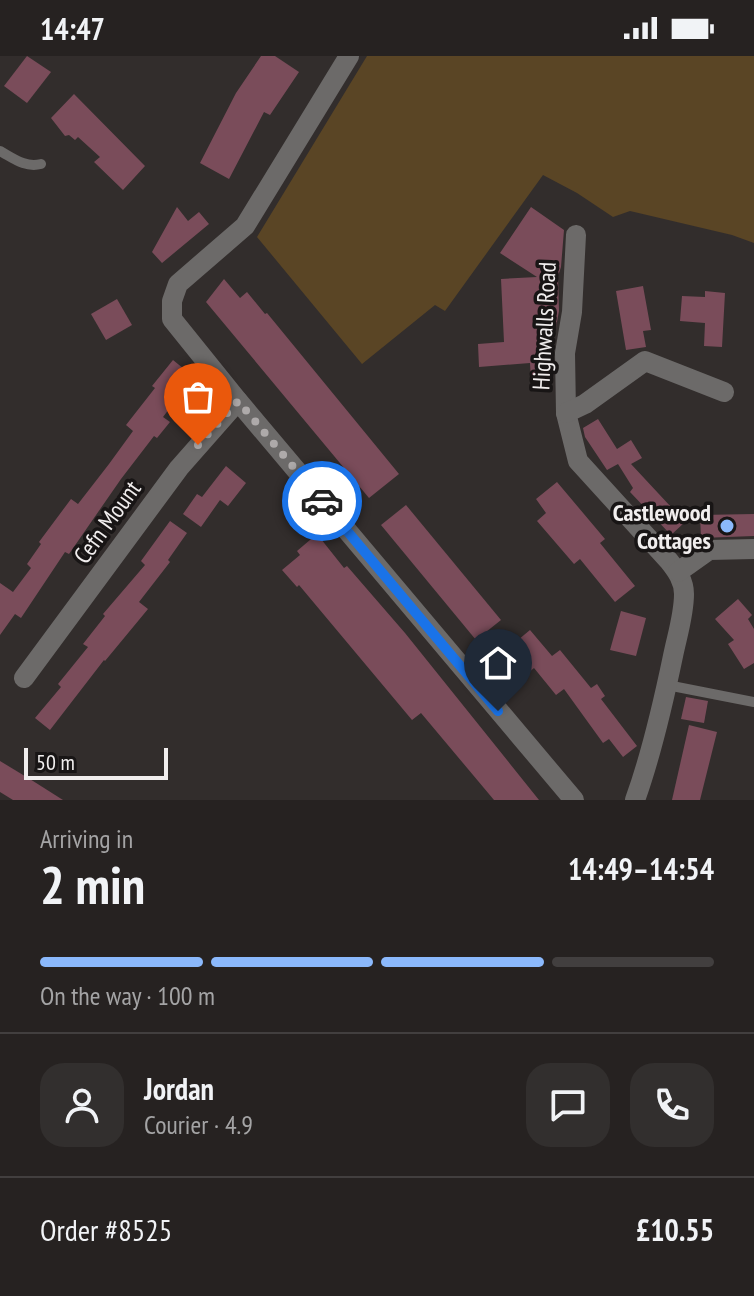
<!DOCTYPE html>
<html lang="en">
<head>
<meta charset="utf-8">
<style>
	:root { --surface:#262221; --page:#322f2e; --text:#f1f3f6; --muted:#a4a4a5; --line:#423f3f; --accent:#8bb9fc }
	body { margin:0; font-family:"PT Sans Narrow",sans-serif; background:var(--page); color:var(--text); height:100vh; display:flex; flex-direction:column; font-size:30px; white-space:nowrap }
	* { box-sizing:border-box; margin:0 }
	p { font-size:26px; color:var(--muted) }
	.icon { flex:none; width:44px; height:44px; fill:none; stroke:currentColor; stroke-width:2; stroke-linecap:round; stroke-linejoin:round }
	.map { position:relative; height:744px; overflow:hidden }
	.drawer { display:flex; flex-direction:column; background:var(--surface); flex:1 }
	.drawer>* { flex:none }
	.scale { position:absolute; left:24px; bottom:20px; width:144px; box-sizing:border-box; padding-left:8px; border:4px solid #f1eeee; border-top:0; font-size:22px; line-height:28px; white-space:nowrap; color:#f1eeee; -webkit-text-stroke:6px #181515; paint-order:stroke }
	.pin { position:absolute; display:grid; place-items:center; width:68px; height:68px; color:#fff; margin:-82px -34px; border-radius:50% 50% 50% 0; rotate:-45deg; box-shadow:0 0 8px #0007 }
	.pin .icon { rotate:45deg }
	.courier { position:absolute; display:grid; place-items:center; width:80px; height:80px; margin:-40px; border:6px solid #1a73e8; border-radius:50%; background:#fff; color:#222; box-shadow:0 2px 10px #0007 }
	.overview em { font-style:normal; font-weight:700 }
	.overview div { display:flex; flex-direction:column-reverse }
	.overview { display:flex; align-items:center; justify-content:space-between; height:136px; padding:0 40px }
	h1 { font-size:52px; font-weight:700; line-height:60px }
	.bar { display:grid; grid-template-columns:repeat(4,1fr); gap:12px 8px; align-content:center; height:96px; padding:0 40px }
	.bar i { height:10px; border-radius:6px; background:var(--line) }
	.bar .selected { background:var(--accent) }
	.bar p { grid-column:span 4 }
	.line { display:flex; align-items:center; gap:20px; padding:0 40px; border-top:2px solid var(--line) }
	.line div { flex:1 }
	.round { display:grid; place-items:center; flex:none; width:84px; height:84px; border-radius:24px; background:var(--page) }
	.status { display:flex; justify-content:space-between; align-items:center; height:56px; padding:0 40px; background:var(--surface); direction:ltr }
	.status svg { height:22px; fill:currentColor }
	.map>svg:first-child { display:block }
	.green { fill:#5a4525 }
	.building { fill:#7a4c5a }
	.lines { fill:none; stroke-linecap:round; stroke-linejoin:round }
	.lane { stroke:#6c6a69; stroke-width:10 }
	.street { stroke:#6c6a69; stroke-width:20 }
	.done { stroke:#aeaaaa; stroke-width:8; stroke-dasharray:0 14.4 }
	.route { stroke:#1a73e8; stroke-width:10 }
	.poi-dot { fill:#8bb9fc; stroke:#181515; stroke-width:3 }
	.labels { text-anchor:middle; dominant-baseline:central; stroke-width:7; stroke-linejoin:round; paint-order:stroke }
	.street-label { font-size:24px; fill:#f1eeee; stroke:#181515 }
	.poi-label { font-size:24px; font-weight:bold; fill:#f1eeee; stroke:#181515; text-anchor:end }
</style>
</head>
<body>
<div class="status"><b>14:47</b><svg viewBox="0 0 49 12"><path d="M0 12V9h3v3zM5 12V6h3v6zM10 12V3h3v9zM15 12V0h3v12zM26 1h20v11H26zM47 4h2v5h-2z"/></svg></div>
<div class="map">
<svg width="754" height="744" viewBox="0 0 754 744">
	<rect width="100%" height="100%" fill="#322d2c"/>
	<polygon class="green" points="367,0 754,0 754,187 732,179 630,155 613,161 577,137 543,119 445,255 435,249 362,308 257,181"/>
	<g class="building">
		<polygon points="27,0 51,16 27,47 4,30"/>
		<polygon points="261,0 275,0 299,16 270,59 264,56 229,123 200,107 236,37"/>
		<polygon points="74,38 145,110 123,134 94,106 100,101 78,81 75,84 69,79 65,80 51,62"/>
		<polygon points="177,151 188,165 199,156 209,168 162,207 152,196"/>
		<polygon points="531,151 564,174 561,211 558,220 559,255 556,271 552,271 552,324 531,325 530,307 479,311 478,288 504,286 501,223 537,221 500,197"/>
		<polygon points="224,223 240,242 247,236 265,258 267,257 399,418 369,442 206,246"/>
		<polygon points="643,230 651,274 643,275 646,291 626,294 616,235"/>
		<polygon points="705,235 725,237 722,291 704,290 705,267 680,265 682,240 705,241"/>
		<polygon points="117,243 132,269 106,284 91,258"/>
		<polygon points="173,304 205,330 194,343 182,336 163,361 170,366 157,382 154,380 121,423 69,498 65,496 21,562 15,558 0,579 0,527 13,536 31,512 27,508 41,488 39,486 71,443 78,448 109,408 133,375 126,369 155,332 152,330"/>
		<polygon points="598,363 617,393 631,384 642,402 631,408 685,466 671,479 630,436 633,432 618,408 607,414 585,381 583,372"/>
		<polygon points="226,410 246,427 228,450 220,444 201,471 183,458 197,438 202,441"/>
		<polygon points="557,426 605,483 600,487 635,530 615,546 580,503 574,508 537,465 546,457 536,443"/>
		<polygon points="406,449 501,564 476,584 381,469"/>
		<polygon points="754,458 754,480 701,482 700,459"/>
		<polygon points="170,465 187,477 168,504 170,506 139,546 148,553 105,605 104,604 50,674 35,662 61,631 58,628 88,591 83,588 105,560 103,558 145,509 141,505"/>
		<polygon points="317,478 344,512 347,510 405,577 539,744 494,744 421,657 412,664 299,529 297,531 282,514 300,499 297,495"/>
		<polygon points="738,543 752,559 748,563 754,573 754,607 744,613 728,588 734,584 715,563"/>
		<polygon points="621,555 646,562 636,600 610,594"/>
		<polygon points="530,574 552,600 560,594 591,632 597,628 605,640 601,643 637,690 623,701 609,683 603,687 564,633 556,639 534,612 527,618 507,593"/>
		<polygon points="686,641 708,645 704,667 681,663"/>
		<polygon points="689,669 717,676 700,744 672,744"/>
		<polygon points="0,705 33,725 63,744 13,744 0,736"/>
	</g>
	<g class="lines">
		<g class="lane">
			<path d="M0 95C13 102 25 112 41 108"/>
			<polyline points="667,629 754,646"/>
		</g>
		<g class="street">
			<polyline points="349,0 245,170 178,228 172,245 172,263 238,345 574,744"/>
			<path d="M576 179 572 256 565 297 566 357 578 405 669 505C677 515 684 525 684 538 684 559 677 580 673 600 663 648 652 697 635 744"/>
			<polyline points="566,357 585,348 645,305 724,336"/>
			<polyline points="678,516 709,494 754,493"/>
			<polyline points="24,622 179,412 238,345"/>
		</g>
	</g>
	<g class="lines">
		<polyline class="done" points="198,389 238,345 322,445"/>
		<polyline class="route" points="322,445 498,655"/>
	</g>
	<circle class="poi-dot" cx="727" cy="470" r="8"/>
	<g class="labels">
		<g class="street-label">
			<text transform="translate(544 270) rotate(-87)">Highwalls Road</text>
			<text transform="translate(107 466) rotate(-54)">Cefn Mount</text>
		</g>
		<g class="poi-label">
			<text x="711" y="456">Castlewood<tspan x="711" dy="28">Cottages</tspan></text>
		</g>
	</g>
</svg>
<div class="scale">50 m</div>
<div class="pin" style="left:198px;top:389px;background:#ea580c"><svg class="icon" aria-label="bag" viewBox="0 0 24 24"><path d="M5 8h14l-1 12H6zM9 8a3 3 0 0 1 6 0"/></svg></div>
<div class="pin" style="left:498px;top:655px;background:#1f2937"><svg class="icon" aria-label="home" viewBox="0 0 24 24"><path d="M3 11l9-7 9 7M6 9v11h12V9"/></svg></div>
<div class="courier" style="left:322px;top:445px"><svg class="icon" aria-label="car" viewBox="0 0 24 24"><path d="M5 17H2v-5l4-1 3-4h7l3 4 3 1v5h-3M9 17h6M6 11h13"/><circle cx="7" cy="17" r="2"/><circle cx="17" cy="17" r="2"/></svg></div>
</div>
<section class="drawer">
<div class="overview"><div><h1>2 min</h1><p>Arriving in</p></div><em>14:49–14:54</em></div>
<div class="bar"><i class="selected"></i><i class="selected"></i><i class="selected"></i><i></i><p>On the way · 100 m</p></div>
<div class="line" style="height:144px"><a class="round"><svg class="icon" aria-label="person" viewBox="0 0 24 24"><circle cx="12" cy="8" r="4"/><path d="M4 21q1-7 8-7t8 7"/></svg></a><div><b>Jordan</b><p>Courier · 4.9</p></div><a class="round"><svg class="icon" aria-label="chat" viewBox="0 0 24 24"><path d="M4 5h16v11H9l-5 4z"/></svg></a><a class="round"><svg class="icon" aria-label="phone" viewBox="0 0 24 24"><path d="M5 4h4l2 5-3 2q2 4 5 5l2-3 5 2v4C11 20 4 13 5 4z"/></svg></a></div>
<div class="line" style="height:104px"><div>Order #8525</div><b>£10.55</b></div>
</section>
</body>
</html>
